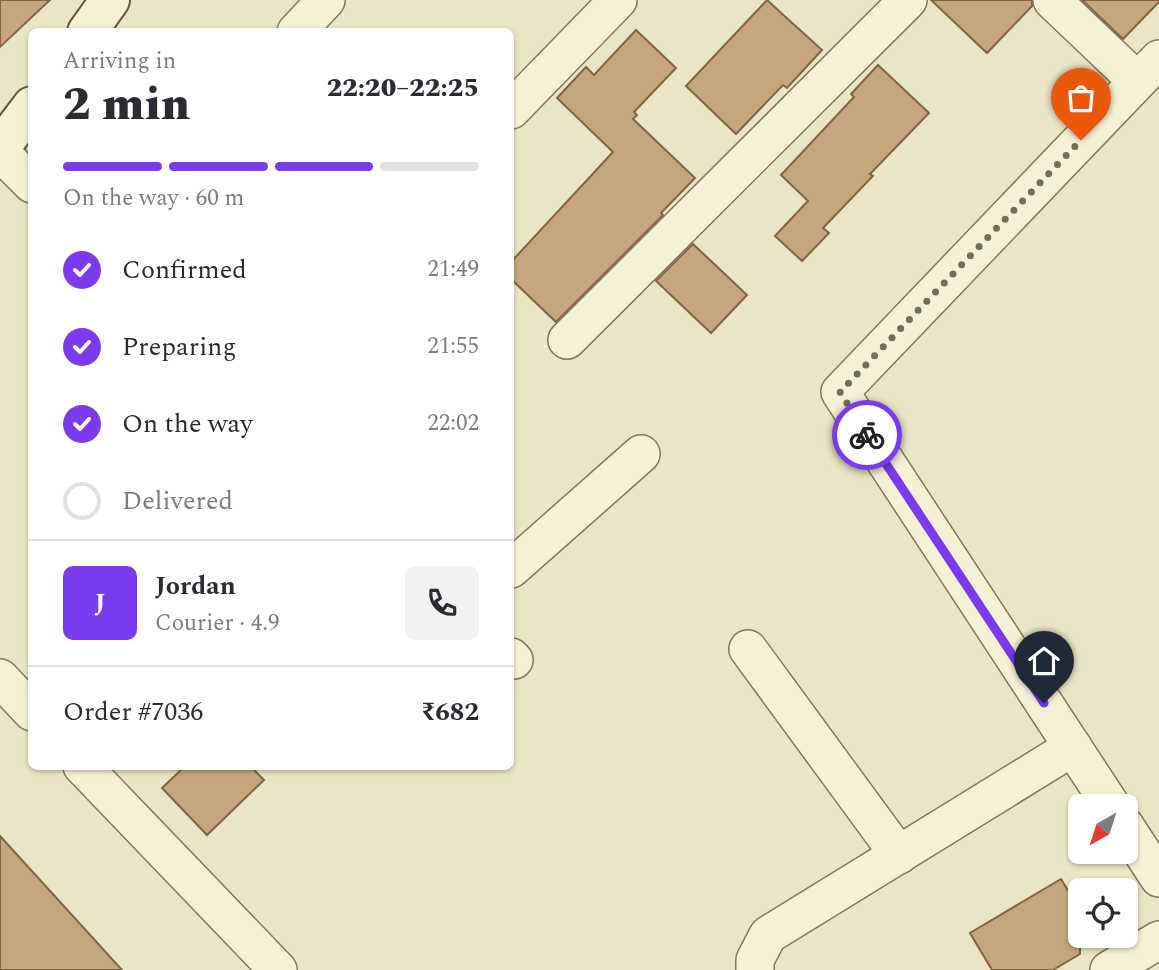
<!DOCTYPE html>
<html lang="en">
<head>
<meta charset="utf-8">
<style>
	:root { --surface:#fff; --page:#f2f2f3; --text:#2b2b33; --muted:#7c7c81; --line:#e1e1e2; --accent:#7c3aed }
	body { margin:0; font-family:Spectral,serif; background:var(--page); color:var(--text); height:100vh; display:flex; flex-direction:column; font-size:26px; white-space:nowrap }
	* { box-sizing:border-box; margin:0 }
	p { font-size:23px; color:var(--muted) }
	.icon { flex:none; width:38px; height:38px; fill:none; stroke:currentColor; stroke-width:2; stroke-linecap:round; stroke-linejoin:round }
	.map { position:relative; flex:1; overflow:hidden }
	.sheet { position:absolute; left:28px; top:28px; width:486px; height:742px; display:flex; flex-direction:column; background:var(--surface); border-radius:10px; box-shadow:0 2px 5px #0004 }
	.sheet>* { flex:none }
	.needle { width:46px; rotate:219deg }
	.controls { position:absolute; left:1068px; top:794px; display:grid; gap:14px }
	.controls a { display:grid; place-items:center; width:70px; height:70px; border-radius:10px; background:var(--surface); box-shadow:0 2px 5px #0004; font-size:35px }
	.pin { position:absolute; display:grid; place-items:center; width:60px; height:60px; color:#fff; margin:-72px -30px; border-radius:50% 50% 50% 0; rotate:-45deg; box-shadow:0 0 7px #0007 }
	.pin .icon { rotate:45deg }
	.courier { position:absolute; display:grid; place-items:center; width:70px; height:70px; margin:-35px; border:5px solid #7c3aed; border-radius:50%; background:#fff; color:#222; box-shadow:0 2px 9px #0007 }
	.headline em { font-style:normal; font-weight:800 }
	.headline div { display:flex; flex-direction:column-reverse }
	.headline { display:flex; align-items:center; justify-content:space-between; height:119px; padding:0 35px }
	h1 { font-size:46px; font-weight:800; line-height:52px }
	.bar { display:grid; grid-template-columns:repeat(4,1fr); gap:10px 7px; align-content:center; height:84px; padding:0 35px }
	.bar i { height:9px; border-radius:5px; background:var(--line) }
	.bar .selected { background:var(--accent) }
	.bar p { grid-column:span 4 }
	.line { display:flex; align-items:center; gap:18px; padding:0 35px; border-top:2px solid var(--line) }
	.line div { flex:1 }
	.round { display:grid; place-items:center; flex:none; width:74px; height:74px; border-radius:10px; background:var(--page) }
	ol { padding:0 35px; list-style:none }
	li { display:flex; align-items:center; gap:21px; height:77px }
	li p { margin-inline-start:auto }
	li .icon { padding:7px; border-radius:50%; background:var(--accent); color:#fff; stroke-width:4 }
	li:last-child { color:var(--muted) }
	li i { width:38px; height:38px; border:4px solid var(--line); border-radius:50% }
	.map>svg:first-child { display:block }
	.building { fill:#c6a67c; stroke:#816543; stroke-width:2 }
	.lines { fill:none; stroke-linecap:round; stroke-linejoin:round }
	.street-casing { stroke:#83775c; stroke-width:40 }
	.secondary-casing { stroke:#65583f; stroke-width:42 }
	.street { stroke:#f6f1d6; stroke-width:37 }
	.secondary { stroke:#f6f1d6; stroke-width:38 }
	.done { stroke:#746d59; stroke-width:7; stroke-dasharray:0 12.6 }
	.route { stroke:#7c3aed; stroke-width:9 }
</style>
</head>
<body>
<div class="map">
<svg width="1159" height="970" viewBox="0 0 1159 970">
	<rect width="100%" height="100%" fill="#eae5c4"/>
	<g class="building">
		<polygon points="0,0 50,0 0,47"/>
		<polygon points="767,0 822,50 787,88 783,85 736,134 686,86"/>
		<polygon points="931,0 1032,0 1032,6 987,53"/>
		<polygon points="1082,0 1159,0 1159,2 1123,39"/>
		<polygon points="636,30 676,68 634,112 637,115 633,119 695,178 661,213 663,215 556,322 511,279 511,262 613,152 557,98 586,67 594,75"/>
		<polygon points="878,65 929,113 870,174 873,176 823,228 829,233 802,261 775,236 808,201 781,175 854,97 851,94"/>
		<polygon points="693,244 747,295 711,333 656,281"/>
		<polygon points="185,766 250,766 264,780 207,835 162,788"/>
		<polygon points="0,836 122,970 0,970"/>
		<polygon points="1061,879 1080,910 1080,954 1053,970 992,970 970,933"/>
	</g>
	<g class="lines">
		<defs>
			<g id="street">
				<polyline points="1052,0 1137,81"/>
				<polyline points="296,32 326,0"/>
				<polyline points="511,110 618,0"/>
				<polyline points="0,152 32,184"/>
				<polyline points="567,340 908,0"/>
				<polyline points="511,569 641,454"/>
				<polyline points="748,649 899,855"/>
				<polyline points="511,657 514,660"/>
				<polyline points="0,678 32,712"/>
				<polyline points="82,766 278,970"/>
				<polyline points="1112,807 840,392 1159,59"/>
				<polyline points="1125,826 1159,878"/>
				<polyline points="755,970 755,960 768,935 1073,747"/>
				<polyline points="1109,970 1159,940"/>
			</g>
			<g id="secondary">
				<polyline points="87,32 110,0"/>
				<polyline points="0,148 32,106"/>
			</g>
		</defs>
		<use href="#street" class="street-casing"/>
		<use href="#secondary" class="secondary-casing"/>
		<use href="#street" class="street"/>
		<use href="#secondary" class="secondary"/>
	</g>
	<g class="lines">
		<polyline class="done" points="867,435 840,392 1081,140"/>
		<polyline class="route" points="867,435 1044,703"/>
	</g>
</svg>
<div class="controls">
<a><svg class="needle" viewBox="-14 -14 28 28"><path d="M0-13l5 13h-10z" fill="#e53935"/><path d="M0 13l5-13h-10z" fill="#7c7c81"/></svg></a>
<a><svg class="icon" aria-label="locate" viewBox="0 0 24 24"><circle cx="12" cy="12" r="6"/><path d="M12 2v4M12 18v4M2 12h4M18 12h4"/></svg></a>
</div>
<div class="pin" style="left:1081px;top:140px;background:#ea580c"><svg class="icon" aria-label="bag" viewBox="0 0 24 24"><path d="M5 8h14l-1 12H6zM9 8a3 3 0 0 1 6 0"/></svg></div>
<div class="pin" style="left:1044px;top:703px;background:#1f2937"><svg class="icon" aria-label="home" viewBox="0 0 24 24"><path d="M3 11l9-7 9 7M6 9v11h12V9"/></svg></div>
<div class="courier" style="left:867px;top:435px"><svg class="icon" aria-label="bike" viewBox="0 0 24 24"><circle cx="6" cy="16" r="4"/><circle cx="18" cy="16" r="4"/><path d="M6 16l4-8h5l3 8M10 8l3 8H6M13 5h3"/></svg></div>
<section class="sheet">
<div class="headline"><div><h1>2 min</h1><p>Arriving in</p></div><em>22:20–22:25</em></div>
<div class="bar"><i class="selected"></i><i class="selected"></i><i class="selected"></i><i></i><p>On the way · 60 m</p></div>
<ol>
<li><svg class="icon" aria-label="check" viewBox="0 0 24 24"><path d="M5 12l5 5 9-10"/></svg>Confirmed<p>21:49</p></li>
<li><svg class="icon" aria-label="check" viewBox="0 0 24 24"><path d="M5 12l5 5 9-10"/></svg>Preparing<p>21:55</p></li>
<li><svg class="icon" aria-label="check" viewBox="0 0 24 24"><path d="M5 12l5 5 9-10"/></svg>On the way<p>22:02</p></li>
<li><i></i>Delivered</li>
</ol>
<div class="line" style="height:126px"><b class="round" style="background:var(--accent);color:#fff">J</b><div><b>Jordan</b><p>Courier · 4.9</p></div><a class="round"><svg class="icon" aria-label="phone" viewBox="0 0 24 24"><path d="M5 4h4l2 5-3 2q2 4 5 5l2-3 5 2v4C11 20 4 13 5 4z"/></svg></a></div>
<div class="line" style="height:91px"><div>Order #7036</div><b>₹682</b></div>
</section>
</div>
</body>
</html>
